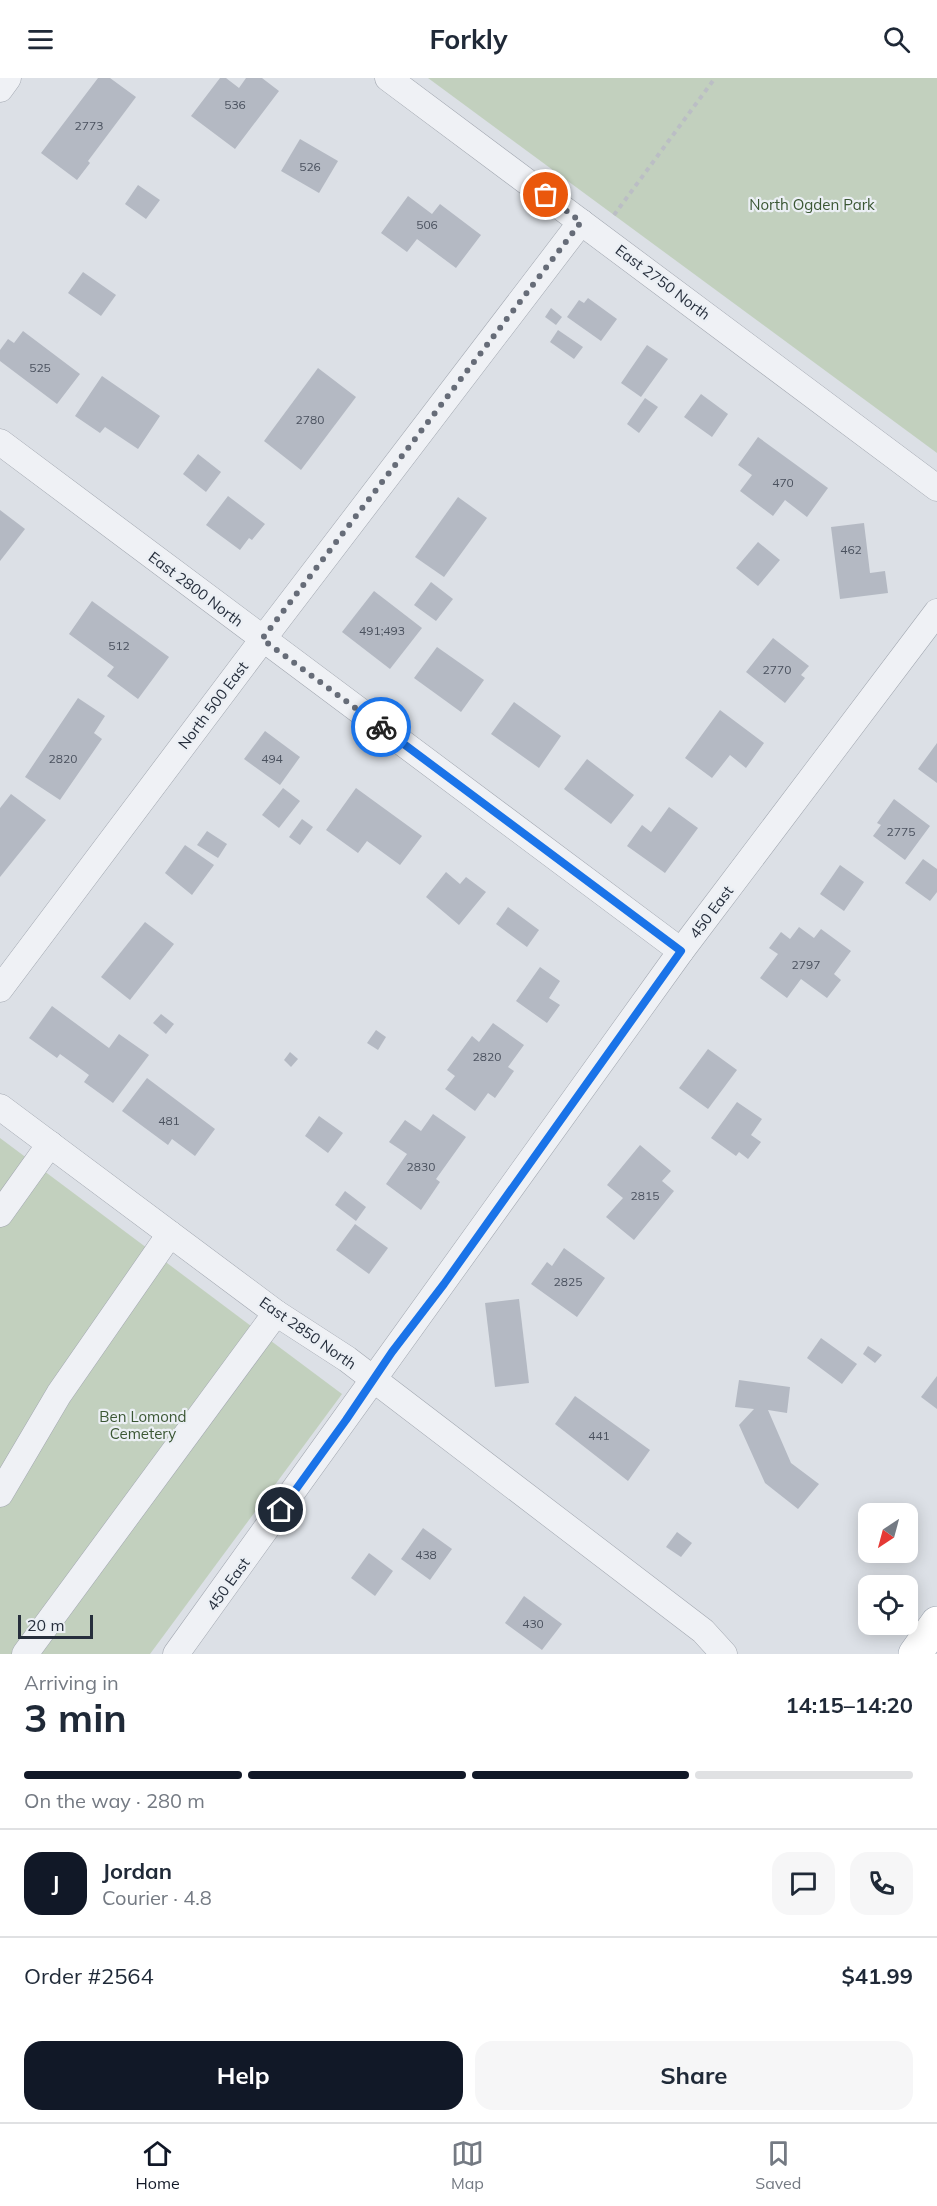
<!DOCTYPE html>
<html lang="en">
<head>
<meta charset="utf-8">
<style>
	:root { --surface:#fff; --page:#f6f6f7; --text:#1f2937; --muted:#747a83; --line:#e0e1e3; --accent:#111827 }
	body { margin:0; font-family:Mulish,sans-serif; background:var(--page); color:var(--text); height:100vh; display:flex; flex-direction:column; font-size:22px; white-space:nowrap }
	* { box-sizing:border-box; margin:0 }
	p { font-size:20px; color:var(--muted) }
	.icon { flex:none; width:33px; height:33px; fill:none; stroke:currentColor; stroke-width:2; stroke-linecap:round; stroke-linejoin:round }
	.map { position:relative; height:1576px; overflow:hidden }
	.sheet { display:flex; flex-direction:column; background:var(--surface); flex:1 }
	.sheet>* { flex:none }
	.needle { width:39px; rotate:216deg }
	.buttons { position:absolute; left:858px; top:1425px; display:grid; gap:12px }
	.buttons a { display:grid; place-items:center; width:60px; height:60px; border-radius:12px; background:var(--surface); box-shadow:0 3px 15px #0003; font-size:30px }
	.scale { position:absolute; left:18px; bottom:15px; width:75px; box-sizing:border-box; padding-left:6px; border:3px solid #262e3c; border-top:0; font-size:16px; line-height:21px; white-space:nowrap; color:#262e3c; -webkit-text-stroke:4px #ebeff4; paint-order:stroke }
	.pin { position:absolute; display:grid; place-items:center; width:51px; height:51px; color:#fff; margin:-26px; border:3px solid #fff; border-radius:50%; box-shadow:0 2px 6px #0007 }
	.courier { position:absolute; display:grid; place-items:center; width:60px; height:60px; margin:-30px; border:4px solid #1a73e8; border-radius:50%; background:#fff; color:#222; box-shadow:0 2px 8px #0007 }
	.headline em { font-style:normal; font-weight:700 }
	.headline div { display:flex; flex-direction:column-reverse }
	.headline { display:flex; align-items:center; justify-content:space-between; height:102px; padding:0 24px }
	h1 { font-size:39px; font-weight:700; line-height:45px }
	.bar { display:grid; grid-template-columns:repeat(4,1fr); gap:9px 6px; align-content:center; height:72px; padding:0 24px }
	.bar i { height:8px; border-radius:4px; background:var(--line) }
	.bar .selected { background:var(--accent) }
	.bar p { grid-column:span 4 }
	.line { display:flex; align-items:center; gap:15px; padding:0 24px; border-top:2px solid var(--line) }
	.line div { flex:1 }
	.round { display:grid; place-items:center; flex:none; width:63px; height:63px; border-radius:18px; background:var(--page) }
	.primary-button { display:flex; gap:12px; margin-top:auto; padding:12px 24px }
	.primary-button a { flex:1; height:69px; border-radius:18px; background:var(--accent); color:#fff; font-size:24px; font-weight:700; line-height:69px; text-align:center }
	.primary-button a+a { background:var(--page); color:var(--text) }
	header { display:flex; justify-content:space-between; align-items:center; height:78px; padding:0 24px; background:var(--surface); font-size:27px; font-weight:700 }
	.tab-bar { display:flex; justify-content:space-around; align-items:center; height:84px; border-top:2px solid var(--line); background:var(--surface); font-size:16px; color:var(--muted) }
	.tab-bar a { display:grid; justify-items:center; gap:3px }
	.tab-bar .selected { color:var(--accent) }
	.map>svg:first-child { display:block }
	.green { fill:#c2d0be }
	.building { fill:#b4b9c3 }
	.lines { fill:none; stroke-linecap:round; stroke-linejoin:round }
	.minor-casing { stroke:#a2a7b0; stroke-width:27 }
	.major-casing { stroke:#9ca4b1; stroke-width:34 }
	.path { stroke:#bbbec5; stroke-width:4; stroke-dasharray:4.5 4.5; stroke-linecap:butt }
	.minor { stroke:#eff1f5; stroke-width:26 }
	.major { stroke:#fff; stroke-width:33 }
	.done { stroke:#666c78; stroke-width:6; stroke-dasharray:0 10.8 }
	.route { stroke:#1a73e8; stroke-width:8 }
	.labels { text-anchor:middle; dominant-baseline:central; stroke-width:4.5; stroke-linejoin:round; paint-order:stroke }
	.number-label { font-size:12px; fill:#4a515e }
	.park-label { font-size:15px; fill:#3b5734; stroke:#ebeff4 }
	.street-label { font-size:15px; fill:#262e3c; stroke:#ebeff4 }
</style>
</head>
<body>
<header><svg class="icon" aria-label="menu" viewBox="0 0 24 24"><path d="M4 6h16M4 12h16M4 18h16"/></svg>Forkly<svg class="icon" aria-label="search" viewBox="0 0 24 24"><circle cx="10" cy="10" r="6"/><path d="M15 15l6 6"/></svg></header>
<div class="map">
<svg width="937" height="1576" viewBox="0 0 937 1576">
	<rect width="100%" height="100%" fill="#dce0e6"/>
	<g class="green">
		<polygon points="428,0 937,0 937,375"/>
		<polygon points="0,1060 342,1316 150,1576 0,1576"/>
	</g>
	<g class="building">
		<polygon points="98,0 110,0 136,19 88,83 90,85 77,102 41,75"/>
		<polygon points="220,0 226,0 239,10 246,0 262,0 279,13 235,71 191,38"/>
		<polygon points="300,61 338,83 319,115 281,93"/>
		<polygon points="138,107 160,122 146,141 125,126"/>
		<polygon points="408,118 432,136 440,126 481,157 456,190 417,161 407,174 381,155"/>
		<polygon points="83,194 116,217 101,238 68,215"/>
		<polygon points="588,220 617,241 601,263 567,239 579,222 584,225"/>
		<polygon points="551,230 562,239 556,247 545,239"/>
		<polygon points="558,252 583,269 574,281 550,264"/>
		<polygon points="23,253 80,296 57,326 0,283 0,272 8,261 14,265"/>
		<polygon points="647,267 668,281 641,319 621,305"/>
		<polygon points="318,290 356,319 301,392 264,363"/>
		<polygon points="102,298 160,338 138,371 105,349 100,355 75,338"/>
		<polygon points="701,316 728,336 712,359 684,339"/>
		<polygon points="645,320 658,329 639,355 627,346"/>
		<polygon points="758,359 828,410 807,439 785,422 773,438 740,413 752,397 738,387"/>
		<polygon points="198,376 221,394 206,414 183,396"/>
		<polygon points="228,418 265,446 252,462 249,460 240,472 206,447"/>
		<polygon points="458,419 487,440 444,499 415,479"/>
		<polygon points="0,432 25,451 0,483"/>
		<polygon points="864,445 870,495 885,493 888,515 840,521 831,449"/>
		<polygon points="758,464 780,482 758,508 736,490"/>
		<polygon points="431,504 453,521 436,543 414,527"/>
		<polygon points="374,513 422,550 390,591 342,554"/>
		<polygon points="92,523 169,579 138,621 107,598 114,589 69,556"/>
		<polygon points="773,560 809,588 801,597 805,600 785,625 746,594"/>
		<polygon points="437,569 484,602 461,634 414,600"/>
		<polygon points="78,620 105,638 94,655 102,661 60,722 25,699"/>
		<polygon points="514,624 561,658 539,690 491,656"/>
		<polygon points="720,632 764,665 746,690 730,677 712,700 685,680"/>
		<polygon points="265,653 300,679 280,707 244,681"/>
		<polygon points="937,665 937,705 918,691"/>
		<polygon points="587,681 634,717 611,746 564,711"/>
		<polygon points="283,710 300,723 279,750 262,737"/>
		<polygon points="356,710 422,758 400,787 367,763 358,775 326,752"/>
		<polygon points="11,716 46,742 0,799 0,730"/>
		<polygon points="894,721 930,748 905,782 873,758 881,747 877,745"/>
		<polygon points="669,729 698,750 665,795 627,768 642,747 651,754"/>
		<polygon points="302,741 313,749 300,767 289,759"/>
		<polygon points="207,753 227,766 218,780 197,767"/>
		<polygon points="185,767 214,787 192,817 165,795"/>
		<polygon points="923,781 937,791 937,814 930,823 905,805"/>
		<polygon points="840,787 864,804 844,833 820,816"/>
		<polygon points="446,794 460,806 466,799 486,814 459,847 426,819"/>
		<polygon points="508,829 539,852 527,869 496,846"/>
		<polygon points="145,844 174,866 130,922 101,899"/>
		<polygon points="799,849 814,860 821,851 851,873 834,896 841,902 827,920 801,901 787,920 760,900 778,876 769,870 781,854 790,861"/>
		<polygon points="540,889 560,903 549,920 560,927 547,945 516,923"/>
		<polygon points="52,928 109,970 119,956 149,977 113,1025 84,1004 89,997 60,976 57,980 29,960"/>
		<polygon points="161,936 174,946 166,956 153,945"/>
		<polygon points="493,945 524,967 508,989 514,993 495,1020 488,1015 475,1033 445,1011 455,998 447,992 472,958 479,964"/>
		<polygon points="376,952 386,959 378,972 367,965"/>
		<polygon points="708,971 737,992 708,1031 679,1010"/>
		<polygon points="290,974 298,981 291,989 284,982"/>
		<polygon points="147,1000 215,1051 195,1078 172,1061 168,1067 122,1033"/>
		<polygon points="737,1024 762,1041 751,1057 761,1064 748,1081 739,1074 736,1078 711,1060"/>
		<polygon points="433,1036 466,1059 436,1101 440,1104 421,1132 386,1106 407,1076 389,1064 405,1042 421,1053"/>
		<polygon points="319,1038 343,1055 328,1075 305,1058"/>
		<polygon points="640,1067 671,1093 662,1103 674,1113 634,1162 606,1139 623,1120 607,1107"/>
		<polygon points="345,1113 366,1129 356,1143 335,1127"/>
		<polygon points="355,1146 388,1170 369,1196 336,1172"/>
		<polygon points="564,1170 605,1200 577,1239 531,1206 547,1184 552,1188"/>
		<polygon points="519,1221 529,1305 495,1309 485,1225"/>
		<polygon points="821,1260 857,1286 842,1306 807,1280"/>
		<polygon points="868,1268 882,1277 875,1285 863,1276"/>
		<polygon points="937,1298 937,1331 921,1319"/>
		<polygon points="739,1302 790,1309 787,1335 768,1332 791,1385 819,1406 798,1431 765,1405 739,1347 754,1331 735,1329"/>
		<polygon points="575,1318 650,1372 628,1403 555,1346"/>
		<polygon points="423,1450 452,1471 430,1502 401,1481"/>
		<polygon points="677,1454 692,1465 681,1479 666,1469"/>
		<polygon points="369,1475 393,1493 375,1518 351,1500"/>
		<polygon points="524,1518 562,1546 542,1572 505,1545"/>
	</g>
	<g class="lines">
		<defs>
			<g id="minor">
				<polyline points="388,0 937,410"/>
				<polyline points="0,11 8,0"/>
				<polyline points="0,364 681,873"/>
				<polyline points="0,911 263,561 581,144"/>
				<polyline points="0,1029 276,1235 347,1281 703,1553 724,1576"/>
				<polyline points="0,1136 50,1066"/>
				<polyline points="0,1416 59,1316 170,1156"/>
				<polyline points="25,1576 276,1235"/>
				<polyline points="176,1576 681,873 937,534"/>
			</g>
			<polyline id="major" points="915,1576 937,1545"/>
		</defs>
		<use href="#minor" class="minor-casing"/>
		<use href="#major" class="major-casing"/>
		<polyline class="path" points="614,137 715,0"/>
		<use href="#minor" class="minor"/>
		<use href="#major" class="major"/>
	</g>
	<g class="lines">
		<polyline class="done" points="381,649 262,561 581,144 546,117"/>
		<polyline class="route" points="281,1432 346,1342 392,1274 444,1206 681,873 381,649"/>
	</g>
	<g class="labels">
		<g class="number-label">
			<text x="235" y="26">536</text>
			<text x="89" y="47">2773</text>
			<text x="310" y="88">526</text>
			<text x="427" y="146">506</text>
			<text x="40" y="289">525</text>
			<text x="310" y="341">2780</text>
			<text x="783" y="404">470</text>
			<text x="851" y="471">462</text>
			<text x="382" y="552">491;493</text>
			<text x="119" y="567">512</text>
			<text x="777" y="591">2770</text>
			<text x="63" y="680">2820</text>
			<text x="272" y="680">494</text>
			<text x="901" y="753">2775</text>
			<text x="806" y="886">2797</text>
			<text x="487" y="978">2820</text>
			<text x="169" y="1042">481</text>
			<text x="421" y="1088">2830</text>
			<text x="645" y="1117">2815</text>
			<text x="568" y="1203">2825</text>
			<text x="599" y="1357">441</text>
			<text x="426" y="1476">438</text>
			<text x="533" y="1545">430</text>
		</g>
		<g class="park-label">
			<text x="812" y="126">North Ogden Park</text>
			<text x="143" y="1338">Ben Lomond<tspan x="143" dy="17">Cemetery</tspan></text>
		</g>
		<g class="street-label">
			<text transform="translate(663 204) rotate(37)">East 2750 North</text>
			<text transform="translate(196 511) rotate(37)">East 2800 North</text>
			<text transform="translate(213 627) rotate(-53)">North 500 East</text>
			<text transform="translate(711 834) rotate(-53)">450 East</text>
			<text transform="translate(308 1255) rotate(35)">East 2850 North</text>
			<text transform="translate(228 1506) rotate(-54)">450 East</text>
		</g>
	</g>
</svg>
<div class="buttons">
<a><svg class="needle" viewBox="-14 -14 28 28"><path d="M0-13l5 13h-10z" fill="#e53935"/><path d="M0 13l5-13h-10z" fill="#747a83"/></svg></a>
<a><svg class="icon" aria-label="locate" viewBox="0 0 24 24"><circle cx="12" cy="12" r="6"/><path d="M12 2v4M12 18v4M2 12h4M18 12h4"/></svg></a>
</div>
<div class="scale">20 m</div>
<div class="pin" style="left:546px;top:117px;background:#ea580c"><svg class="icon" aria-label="bag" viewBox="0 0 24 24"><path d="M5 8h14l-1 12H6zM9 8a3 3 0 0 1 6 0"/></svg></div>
<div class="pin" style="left:281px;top:1432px;background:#1f2937"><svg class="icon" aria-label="home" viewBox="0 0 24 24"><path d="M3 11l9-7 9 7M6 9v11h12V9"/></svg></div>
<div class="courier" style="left:381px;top:649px"><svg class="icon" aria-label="bike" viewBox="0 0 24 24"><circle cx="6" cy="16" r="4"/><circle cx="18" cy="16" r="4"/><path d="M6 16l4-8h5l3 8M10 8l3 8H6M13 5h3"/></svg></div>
</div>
<section class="sheet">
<div class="headline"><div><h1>3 min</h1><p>Arriving in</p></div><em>14:15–14:20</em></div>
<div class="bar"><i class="selected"></i><i class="selected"></i><i class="selected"></i><i></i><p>On the way · 280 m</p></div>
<div class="line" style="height:108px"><b class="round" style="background:var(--accent);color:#fff">J</b><div><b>Jordan</b><p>Courier · 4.8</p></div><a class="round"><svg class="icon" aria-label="chat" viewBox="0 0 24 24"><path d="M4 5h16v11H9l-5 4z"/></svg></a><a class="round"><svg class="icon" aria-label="phone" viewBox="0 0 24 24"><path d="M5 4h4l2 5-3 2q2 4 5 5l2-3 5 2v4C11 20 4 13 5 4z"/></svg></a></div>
<div class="line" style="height:78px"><div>Order #2564</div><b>$41.99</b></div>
<div class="primary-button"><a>Help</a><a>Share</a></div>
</section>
<nav class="tab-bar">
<a class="selected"><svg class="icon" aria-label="home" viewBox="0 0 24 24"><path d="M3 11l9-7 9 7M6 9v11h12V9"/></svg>Home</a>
<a><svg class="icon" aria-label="map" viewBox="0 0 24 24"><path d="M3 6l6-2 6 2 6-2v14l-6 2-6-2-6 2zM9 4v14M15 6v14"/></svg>Map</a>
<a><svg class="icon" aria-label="saved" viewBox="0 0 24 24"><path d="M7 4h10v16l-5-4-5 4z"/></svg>Saved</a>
</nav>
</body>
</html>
